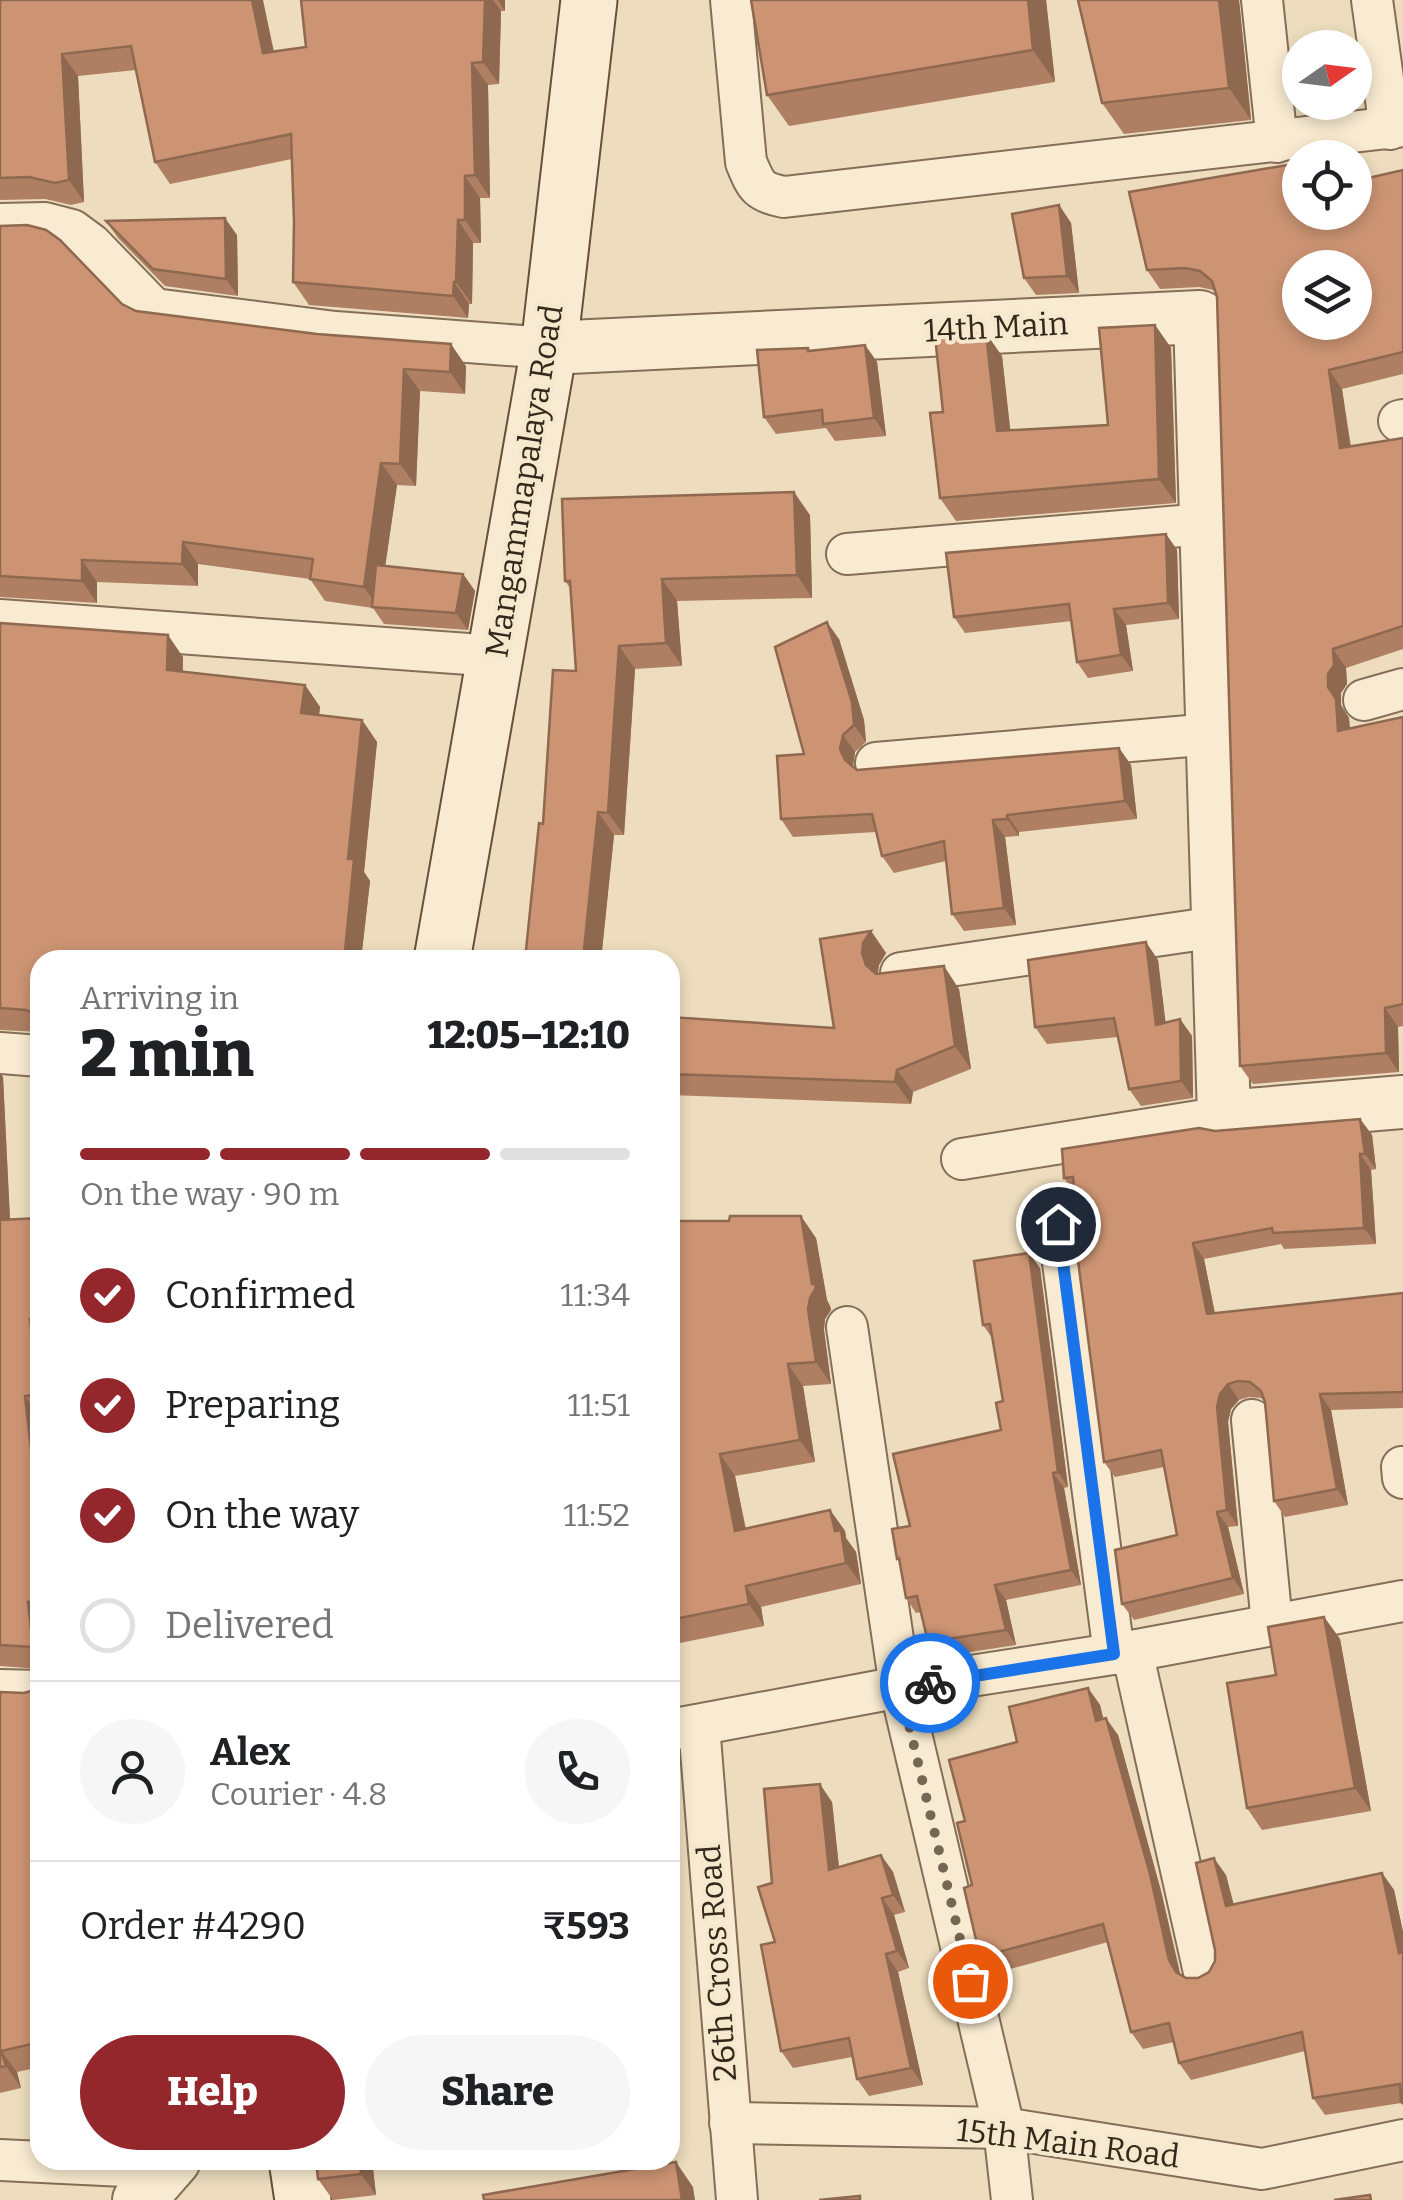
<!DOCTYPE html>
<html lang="en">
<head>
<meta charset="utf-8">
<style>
	:root { --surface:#fff; --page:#f6f6f6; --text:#202124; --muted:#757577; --line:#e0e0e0; --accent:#94272c }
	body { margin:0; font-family:Bitter,serif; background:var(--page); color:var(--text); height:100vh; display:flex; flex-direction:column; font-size:38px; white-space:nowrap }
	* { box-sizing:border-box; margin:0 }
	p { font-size:32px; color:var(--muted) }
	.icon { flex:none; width:55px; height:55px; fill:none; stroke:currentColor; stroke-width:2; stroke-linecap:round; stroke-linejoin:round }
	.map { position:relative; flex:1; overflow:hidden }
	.panel { position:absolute; left:30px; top:950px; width:650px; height:1220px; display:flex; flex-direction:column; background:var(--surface); border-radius:30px; box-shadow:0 5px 15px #0003 }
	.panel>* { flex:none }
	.needle { width:65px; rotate:76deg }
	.fabs { position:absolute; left:1282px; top:30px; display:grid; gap:20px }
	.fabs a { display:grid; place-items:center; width:90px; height:90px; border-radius:50%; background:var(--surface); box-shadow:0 5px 15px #0003; font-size:50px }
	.pin { position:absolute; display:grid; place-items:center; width:85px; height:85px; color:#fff; margin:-42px; border:5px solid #fff; border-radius:50%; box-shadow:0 2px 10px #0007 }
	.courier { position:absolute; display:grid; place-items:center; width:100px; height:100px; margin:-50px; border:8px solid #1a73e8; border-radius:50%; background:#fff; color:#222; box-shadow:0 2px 12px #0007 }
	.head em { font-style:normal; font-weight:800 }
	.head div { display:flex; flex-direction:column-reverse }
	.head { display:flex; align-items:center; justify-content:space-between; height:170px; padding:0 50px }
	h1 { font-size:65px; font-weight:800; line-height:75px }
	.bar { display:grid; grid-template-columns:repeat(4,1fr); gap:15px 10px; align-content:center; height:120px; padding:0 50px }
	.bar i { height:12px; border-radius:8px; background:var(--line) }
	.bar .selected { background:var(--accent) }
	.bar p { grid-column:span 4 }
	.line { display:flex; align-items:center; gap:25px; padding:0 50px; border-top:2px solid var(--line) }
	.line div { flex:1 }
	.round { display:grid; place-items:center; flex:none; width:105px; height:105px; border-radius:52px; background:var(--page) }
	ol { padding:0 50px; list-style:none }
	li { display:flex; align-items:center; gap:30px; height:110px }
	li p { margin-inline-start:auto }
	li .icon { padding:10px; border-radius:50%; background:var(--accent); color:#fff; stroke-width:4 }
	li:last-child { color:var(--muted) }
	li i { width:55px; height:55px; border:5px solid var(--line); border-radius:50% }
	.action { display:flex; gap:20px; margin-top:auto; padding:20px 50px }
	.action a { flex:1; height:115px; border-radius:60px; background:var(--accent); color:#fff; font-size:40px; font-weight:800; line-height:115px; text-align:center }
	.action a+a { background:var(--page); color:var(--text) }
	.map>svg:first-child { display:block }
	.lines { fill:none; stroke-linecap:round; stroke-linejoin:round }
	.minor-casing { stroke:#856e57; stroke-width:44 }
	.tertiary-casing { stroke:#856e57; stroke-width:56 }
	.secondary-casing { stroke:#674f3a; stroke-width:59 }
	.minor { stroke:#f9ebd1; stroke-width:40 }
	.tertiary { stroke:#f9ebd1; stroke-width:52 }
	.secondary { stroke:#f9ebd1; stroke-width:55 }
	.wall { fill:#af7f63 }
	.shaded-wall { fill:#8f6850 }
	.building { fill:#cc9473; stroke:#8f6850; stroke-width:2.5; fill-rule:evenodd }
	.done { stroke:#756754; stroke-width:10; stroke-dasharray:0 18 }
	.route { stroke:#1a73e8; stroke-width:12 }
	.labels { text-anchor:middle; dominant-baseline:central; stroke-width:8; stroke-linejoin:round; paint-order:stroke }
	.street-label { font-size:32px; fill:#35271b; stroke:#f5e8cd }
</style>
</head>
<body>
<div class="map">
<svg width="1403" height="2200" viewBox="0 0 1403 2200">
	<rect width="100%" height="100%" fill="#edddbe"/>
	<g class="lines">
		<defs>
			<g id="minor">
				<path d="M731 0 746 162C756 186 758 192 784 197L1403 126"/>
				<polyline points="1262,0 1277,142"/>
				<polyline points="1372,0 1390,129"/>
				<polyline points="0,224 45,223 72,230 91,244 154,309 335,332 549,348"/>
				<polyline points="1399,421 1403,420"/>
				<polyline points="847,554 1205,524"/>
				<polyline points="0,620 496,656"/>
				<polyline points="1364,700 1403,689"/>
				<polyline points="876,763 1212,734"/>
				<polyline points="901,973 1217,927"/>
				<polyline points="0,1053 40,1056"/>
				<polyline points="962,1159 1224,1117"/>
				<polyline points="1058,1224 1114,1654"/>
				<polyline points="847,1327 900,1687 1004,2128 1012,2200"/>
				<polyline points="1252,1420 1272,1624"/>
				<polyline points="1402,1467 1403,1478"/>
				<polyline points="1132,1651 1204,1972"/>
				<polyline points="0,1690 40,1691"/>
				<polyline points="699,1725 737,2200"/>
				<polyline points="670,1730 900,1687 1132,1651 1403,1601"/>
				<polyline points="730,2123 1004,2128 1262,2169 1403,2140"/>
				<polyline points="0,2160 166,2168"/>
			</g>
			<g id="tertiary">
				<polyline points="549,348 1200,317 1224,1117 1403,1102"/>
				<polyline points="139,2200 174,2160"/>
			</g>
			<g id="secondary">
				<polyline points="442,960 549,348 589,0"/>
				<polyline points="297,2160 303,2200"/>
			</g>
		</defs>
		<use href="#minor" class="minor-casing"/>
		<use href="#tertiary" class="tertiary-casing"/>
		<use href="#secondary" class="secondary-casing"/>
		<use href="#minor" class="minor"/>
		<use href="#tertiary" class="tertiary"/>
		<use href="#secondary" class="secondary"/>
	</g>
	<g class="wall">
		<polygon points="0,0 274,52 306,47 301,0 505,0 505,11 501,11 499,84 488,85 490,198 480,198 481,243 473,243 472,304 469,304 468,318 309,305 293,282 294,222 292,159 170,184 155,162 136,70 78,76 84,202 71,205 45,199 0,200"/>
		<polygon points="1046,0 1055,82 789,126 767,95"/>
		<polygon points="1078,0 1239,0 1251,120 1124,134 1102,103"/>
		<polygon points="1403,170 1403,374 1342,389 1351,446 1403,438 1403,649 1346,668 1347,684 1341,693 1341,705 1349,718 1350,729 1403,717 1403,1026 1398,1027 1399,1072 1253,1084 1240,1066 1217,297 1213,290 1199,287 1160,289 1147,270 1300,212"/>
		<polygon points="1059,205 1071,223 1079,293 1036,295 1024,278"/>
		<polygon points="106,221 237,235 238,296 165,286 118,238"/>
		<polygon points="0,226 122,304 136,311 466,366 465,394 420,391 416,486 397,485 385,566 463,574 475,591 468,630 384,624 373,608 325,601 310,579 198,564 198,586 97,582 97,603 0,597"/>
		<polygon points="1155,325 1171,348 1176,503 956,521 940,498 943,412 1002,356 1010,430 1108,425"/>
		<polygon points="865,345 877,362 886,436 835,441 826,428 776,434 764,417 810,351"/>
		<polygon points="810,515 812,598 677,601 682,666 635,669 624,835 614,835 601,960 525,960 543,824 576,671 570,588 565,581"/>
		<polygon points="1166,534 1177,550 1179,619 1126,625 1133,671 1088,678 1077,662 1072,621 965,633 954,617"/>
		<polygon points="0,623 183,657 183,671 305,685 320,707 319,716 362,720 377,742 364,872 370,881 361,960 40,960 40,1032 0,1030"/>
		<polygon points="839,639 864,720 866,742 855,752 853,766 857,770 1119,748 1131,765 1137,819 1019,832 1019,836 1005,837 1016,925 964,931 952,914 946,861 894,873 882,856 876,832 793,837 781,819 804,754"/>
		<polygon points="871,931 886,953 879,965 878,974 959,989 971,1069 913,1092 911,1104 670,1095 670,1017 834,1028"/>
		<polygon points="1158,960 1165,1022 1180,1019 1192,1036 1193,1098 1141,1106 1129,1089 1118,1037 1047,1044 1035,1027"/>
		<polygon points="0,1073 3,1077 10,1219 40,1218 40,1669 0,1666"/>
		<polygon points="1360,1119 1372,1135 1376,1169 1371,1170 1376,1244 1284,1249 1281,1244 1204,1259 1215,1313 1403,1293 1403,1408 1331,1410 1348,1505 1285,1517 1274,1501 1264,1401 1261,1398 1249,1397 1239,1400 1231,1409 1228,1422 1238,1526 1228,1527 1244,1594 1134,1620 1122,1604 1177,1535 1164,1467 1115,1477 1104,1462 1074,1192 1064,1178 1215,1131"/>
		<polygon points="670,1221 816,1238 827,1300 830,1306 831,1310 825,1319 824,1330 831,1384 803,1386 815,1462 735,1476 746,1529 830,1510 845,1531 846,1538 856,1552 861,1584 761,1607 764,1626 670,1645"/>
		<polygon points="1040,1268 1068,1487 1064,1488 1081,1585 1006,1600 1016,1645 938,1657 928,1642 921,1612 916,1613 906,1598 900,1564 897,1559 910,1526 1001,1430 1003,1401 992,1338 983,1325"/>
		<polygon points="1324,1617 1340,1639 1371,1811 1262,1830 1247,1808 1276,1675"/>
		<polygon points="1088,1688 1100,1705 1103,1719 1118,1735 1161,1891 1180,1975 1186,1978 1198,1978 1209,1972 1215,1961 1226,1875 1234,1905 1382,1873 1394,1890 1403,1932 1403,2105 1401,2103 1325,2115 1313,2098 1305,2051 1191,2080 1179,2063 1174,2042 1143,2049 1131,2032 1108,1942 992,1974 980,1957 965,1821 1017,1742"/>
		<polygon points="37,1689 40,1693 40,2067 17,2072 21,2088 0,2093 0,1692 24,1693"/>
		<polygon points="832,1802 839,1867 881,1855 893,1872 905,1912 894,1915 909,1968 898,1972 923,2085 869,2096 857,2079 852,2057 793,2068 781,2051 772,1883"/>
		<polygon points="670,1886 680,1941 670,1943"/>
		<polygon points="372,2160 376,2195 333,2200 318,2179"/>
	</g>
	<g class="shaded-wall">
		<polygon points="252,0 263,0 279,76 263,53"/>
		<polygon points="485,0 493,0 501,11 499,84 483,62"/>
		<polygon points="498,0 505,0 505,11"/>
		<polygon points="1028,0 1046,0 1055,82 1033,50"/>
		<polygon points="1219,0 1239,0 1251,120 1229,88"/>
		<polygon points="62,54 78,76 84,202 69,180"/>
		<polygon points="472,63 488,85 490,198 475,175"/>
		<polygon points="1293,164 1300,174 1300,195"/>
		<polygon points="465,176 480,198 481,243 465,220"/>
		<polygon points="1059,205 1071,223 1079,293 1067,276"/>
		<polygon points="225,218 237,235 238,296 226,279"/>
		<polygon points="458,220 473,243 472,304 456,282"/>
		<polygon points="454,282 469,304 468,318 453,296"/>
		<polygon points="1155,325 1171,348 1176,503 1159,479"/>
		<polygon points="986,333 1002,356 1013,454 997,431"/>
		<polygon points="451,344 466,366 465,394 450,372"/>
		<polygon points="865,345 877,362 886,436 874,418"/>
		<polygon points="404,369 420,391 416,486 400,464"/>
		<polygon points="1329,370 1342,389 1353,467 1340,448"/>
		<polygon points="381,463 397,485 379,609 364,587"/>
		<polygon points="794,492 810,515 812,598 797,575"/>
		<polygon points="1166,534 1177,550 1179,619 1168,603"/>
		<polygon points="183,542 198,564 198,586 182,564"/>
		<polygon points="82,560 97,582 97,603 82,581"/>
		<polygon points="463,574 475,591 468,630 456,613"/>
		<polygon points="662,579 677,601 682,666 666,643"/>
		<polygon points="1114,609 1126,625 1133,671 1121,655"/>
		<polygon points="827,622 839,639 864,720 866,742 854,725"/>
		<polygon points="168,635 183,657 182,691 167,670"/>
		<polygon points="619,646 635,669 624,835 608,813"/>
		<polygon points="1333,649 1346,668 1347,684 1341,693 1341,705 1349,718 1351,750 1338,731 1328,687"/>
		<polygon points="305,685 320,707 316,735 301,713"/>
		<polygon points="362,720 377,742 364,872 370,881 361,960 347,960 345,951 348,859"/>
		<polygon points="843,735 855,752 853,766 845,760 840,749"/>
		<polygon points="1119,748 1131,765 1137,819 1125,801"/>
		<polygon points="598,812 614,835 601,960 583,960"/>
		<polygon points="1007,815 1019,832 1019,836 1007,819"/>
		<polygon points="993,820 1005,837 1016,925 1004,908"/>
		<polygon points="871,931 886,953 879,965 877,975 866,965 862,953 863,943"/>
		<polygon points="1146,942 1158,960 1168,1042 1156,1025"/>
		<polygon points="944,966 959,989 971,1069 955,1046"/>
		<polygon points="1385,1008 1398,1027 1399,1072 1386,1053"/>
		<polygon points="1180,1019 1192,1036 1193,1098 1181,1081"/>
		<polygon points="897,1070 913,1092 911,1104 895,1082"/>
		<polygon points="0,1073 3,1077 11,1242 0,1226"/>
		<polygon points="1360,1119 1372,1135 1376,1169 1365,1154"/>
		<polygon points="1360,1154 1371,1170 1376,1244 1364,1228"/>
		<polygon points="801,1216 816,1238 827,1300 830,1306 831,1310 825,1319 824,1330 831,1384 816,1362 808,1309 812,1284"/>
		<polygon points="1193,1243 1204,1259 1218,1330 1207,1314"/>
		<polygon points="1029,1253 1040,1268 1068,1487 1058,1472"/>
		<polygon points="30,1319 40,1333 40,1397 38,1394"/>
		<polygon points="788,1364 803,1386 815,1462 800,1440"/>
		<polygon points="1228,1384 1239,1400 1231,1409 1228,1422 1238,1526 1227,1510 1217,1407 1220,1394"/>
		<polygon points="1320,1394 1331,1410 1348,1505 1337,1489"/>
		<polygon points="25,1396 40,1417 40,1527"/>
		<polygon points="720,1454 735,1476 750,1553 735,1531"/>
		<polygon points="1053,1473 1064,1488 1081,1585 1071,1570"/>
		<polygon points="830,1510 845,1531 846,1538 856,1552 861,1584 846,1563 835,1531"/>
		<polygon points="1217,1512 1228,1527 1244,1594 1233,1578"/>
		<polygon points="995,1585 1006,1600 1016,1645 1006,1630"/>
		<polygon points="746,1586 761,1607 764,1626 749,1604"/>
		<polygon points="28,1602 40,1619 40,1658 33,1647"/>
		<polygon points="1324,1617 1340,1639 1371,1811 1355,1788"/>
		<polygon points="1088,1688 1100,1705 1108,1737 1096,1721"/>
		<polygon points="1106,1718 1118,1735 1161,1891 1181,1977 1176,1972 1169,1960"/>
		<polygon points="820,1784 832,1802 841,1887 829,1870"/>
		<polygon points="881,1855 893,1872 905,1912 893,1895"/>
		<polygon points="1214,1858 1226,1875 1238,1923 1226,1906"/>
		<polygon points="1382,1873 1394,1890 1403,1932 1403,1958 1399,1953"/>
		<polygon points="670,1886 680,1941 670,1927"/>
		<polygon points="882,1898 894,1915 909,1968 897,1951"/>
		<polygon points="886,1954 898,1972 923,2085 911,2068"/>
		<polygon points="1,2051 17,2072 21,2088 6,2066"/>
		<polygon points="359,2160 372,2160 376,2195 361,2174"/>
		<polygon points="676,2162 693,2187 695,2200 682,2200"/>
	</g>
	<g class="building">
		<polygon points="0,0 252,0 263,53 306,47 301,0 485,0 483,62 472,63 475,175 465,176 465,220 458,220 456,282 454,282 453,296 293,282 294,222 291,134 155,162 131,46 62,54 69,180 55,183 29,177 0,178"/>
		<polygon points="751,0 1028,0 1033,50 767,95"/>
		<polygon points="1078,0 1219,0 1229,88 1102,103"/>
		<path d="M1293 164 1300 194V212H1355V181L1403 170V352L1329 370 1340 448 1403 438V626L1333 649 1334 665 1328 674V687L1336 699 1338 731 1403 717V1004L1385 1008 1386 1053 1240 1066 1217 297 1212 281 1200 271 1185 268 1147 270 1129 192ZM1300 268H1355V322H1300Z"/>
		<polygon points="1059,205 1067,276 1024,278 1012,214"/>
		<polygon points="225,218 226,279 153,269 106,221"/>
		<polygon points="27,225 46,230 60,240 122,304 136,311 317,334 451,344 450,372 404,369 400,464 381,463 364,587 310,579 313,559 183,542 182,564 82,560 82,581 0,576 0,226"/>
		<polygon points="1155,325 1159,479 940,498 930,413 943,412 935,336 986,333 997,431 1108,425 1099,328"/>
		<polygon points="865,345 874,418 823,424 822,410 764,417 757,350 808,348 808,351"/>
		<polygon points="794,492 797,575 662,579 666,643 619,646 608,813 598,812 583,960 525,960 539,823 543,824 553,670 576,671 570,581 565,581 562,499"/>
		<polygon points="1166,534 1168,603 1114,609 1121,655 1077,662 1069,604 954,617 946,553"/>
		<polygon points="376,565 463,574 456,613 372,607"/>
		<polygon points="827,622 852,702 854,725 843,735 840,749 845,760 857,770 1119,748 1125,801 1007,815 1007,819 993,820 1004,908 952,914 944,841 882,856 872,814 781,819 777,756 804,754 775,647"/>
		<polygon points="0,623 168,635 167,670 305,685 301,713 362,720 348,859 354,859 345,951 348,951 347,960 40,960 40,1015 26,1010 0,1008"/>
		<polygon points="871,931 863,943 862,953 866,965 876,974 944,966 955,1046 897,1070 895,1082 670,1074 670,1017 834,1028 820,939"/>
		<polygon points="1146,942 1156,1025 1180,1019 1181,1081 1129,1089 1114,1018 1035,1027 1028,960"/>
		<polygon points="1360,1119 1365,1154 1360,1154 1364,1228 1273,1233 1272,1228 1193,1243 1207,1314 1403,1293 1403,1392 1320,1394 1337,1489 1274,1501 1265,1402 1261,1391 1250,1382 1238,1381 1228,1384 1220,1394 1217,1407 1227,1510 1217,1512 1233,1578 1122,1604 1115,1550 1177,1535 1161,1450 1104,1462 1076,1245 1079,1245 1073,1177 1064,1178 1062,1149 1199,1128 1215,1131"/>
		<polygon points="730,1216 801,1216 812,1284 815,1284 816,1288 810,1298 808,1309 816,1362 788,1364 800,1440 720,1454 735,1531 830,1510 835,1531 841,1530 846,1563 746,1586 749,1604 670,1620 670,1221 729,1221"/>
		<polygon points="40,1218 40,1319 30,1319 38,1394 25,1396 40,1527 40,1601 28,1602 33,1647 0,1645 0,1220"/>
		<polygon points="1029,1253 1058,1472 1053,1473 1071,1570 995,1585 1006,1630 928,1642 917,1596 906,1598 899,1558 897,1559 892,1529 910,1526 893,1454 1001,1430 996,1403 1003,1401 990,1324 983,1325 974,1261"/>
		<polygon points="1324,1617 1355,1788 1247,1808 1227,1683 1276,1675 1268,1627"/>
		<polygon points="1088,1688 1096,1721 1106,1718 1150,1874 1169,1960 1176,1972 1186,1978 1198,1978 1209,1972 1215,1961 1215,1950 1196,1863 1214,1858 1226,1906 1382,1873 1399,1953 1402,1952 1403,1954 1403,2103 1401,2102 1400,2084 1313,2098 1302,2032 1179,2063 1169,2023 1131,2032 1103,1924 980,1957 964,1888 972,1885 957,1823 965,1821 949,1760 1017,1742 1009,1707"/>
		<polygon points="37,1689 38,1695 40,1695 40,2042 1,2051 6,2066 0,2067 0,1692 24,1693"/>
		<polygon points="820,1784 829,1870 881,1855 893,1895 882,1898 897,1951 886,1954 911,2068 857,2079 849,2038 781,2051 761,1945 775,1942 758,1887 772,1883 764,1789"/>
		<polygon points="316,2160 359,2160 361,2174 318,2179"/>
		<polygon points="676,2162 682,2200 484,2200 483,2195"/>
		<polygon points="1370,2195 1371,2200 1334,2200"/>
		<polygon points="860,2196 860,2200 819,2200"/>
	</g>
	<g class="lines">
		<polyline class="done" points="930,1683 900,1687 970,1981"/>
		<polyline class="route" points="930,1683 1114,1654 1058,1224"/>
	</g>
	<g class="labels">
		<g class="street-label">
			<text transform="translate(996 327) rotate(-3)">14th Main</text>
			<text transform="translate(524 481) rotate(-81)">Mangammapalaya Road</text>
			<text transform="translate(717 1963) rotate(-94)">26th Cross Road</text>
			<text transform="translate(1068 2143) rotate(7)">15th Main Road</text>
		</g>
	</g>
</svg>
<div class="fabs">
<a><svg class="needle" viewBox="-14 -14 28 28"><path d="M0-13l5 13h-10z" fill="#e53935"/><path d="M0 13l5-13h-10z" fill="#757577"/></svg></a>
<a><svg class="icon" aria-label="locate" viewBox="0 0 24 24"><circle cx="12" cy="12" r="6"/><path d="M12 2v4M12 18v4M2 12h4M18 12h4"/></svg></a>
<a><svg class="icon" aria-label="layers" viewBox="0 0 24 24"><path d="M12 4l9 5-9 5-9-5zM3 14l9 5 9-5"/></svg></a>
</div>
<div class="pin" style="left:970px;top:1981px;background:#ea580c"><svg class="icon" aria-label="bag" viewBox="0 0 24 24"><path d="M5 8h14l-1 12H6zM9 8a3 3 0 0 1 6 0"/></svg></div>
<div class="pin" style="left:1058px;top:1224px;background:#1f2937"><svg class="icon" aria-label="home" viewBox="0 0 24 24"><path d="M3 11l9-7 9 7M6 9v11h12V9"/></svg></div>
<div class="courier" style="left:930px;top:1683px"><svg class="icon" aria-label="bike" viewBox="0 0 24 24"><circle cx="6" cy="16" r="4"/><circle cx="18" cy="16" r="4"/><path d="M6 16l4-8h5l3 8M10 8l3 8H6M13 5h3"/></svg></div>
<section class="panel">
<div class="head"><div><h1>2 min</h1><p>Arriving in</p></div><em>12:05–12:10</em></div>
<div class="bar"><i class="selected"></i><i class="selected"></i><i class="selected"></i><i></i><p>On the way · 90 m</p></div>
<ol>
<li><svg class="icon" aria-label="check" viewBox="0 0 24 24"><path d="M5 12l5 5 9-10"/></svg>Confirmed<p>11:34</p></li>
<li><svg class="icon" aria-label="check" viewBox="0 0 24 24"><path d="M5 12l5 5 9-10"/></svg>Preparing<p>11:51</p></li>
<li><svg class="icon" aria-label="check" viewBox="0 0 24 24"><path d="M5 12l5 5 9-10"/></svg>On the way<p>11:52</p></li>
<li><i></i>Delivered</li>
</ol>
<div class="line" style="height:180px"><a class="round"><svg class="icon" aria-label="person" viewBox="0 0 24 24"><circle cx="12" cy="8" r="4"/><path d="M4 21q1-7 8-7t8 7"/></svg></a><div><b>Alex</b><p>Courier · 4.8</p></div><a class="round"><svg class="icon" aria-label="phone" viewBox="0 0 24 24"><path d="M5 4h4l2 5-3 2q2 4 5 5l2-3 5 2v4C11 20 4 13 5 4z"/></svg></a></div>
<div class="line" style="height:130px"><div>Order #4290</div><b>₹593</b></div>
<div class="action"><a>Help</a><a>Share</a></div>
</section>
</div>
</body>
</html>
